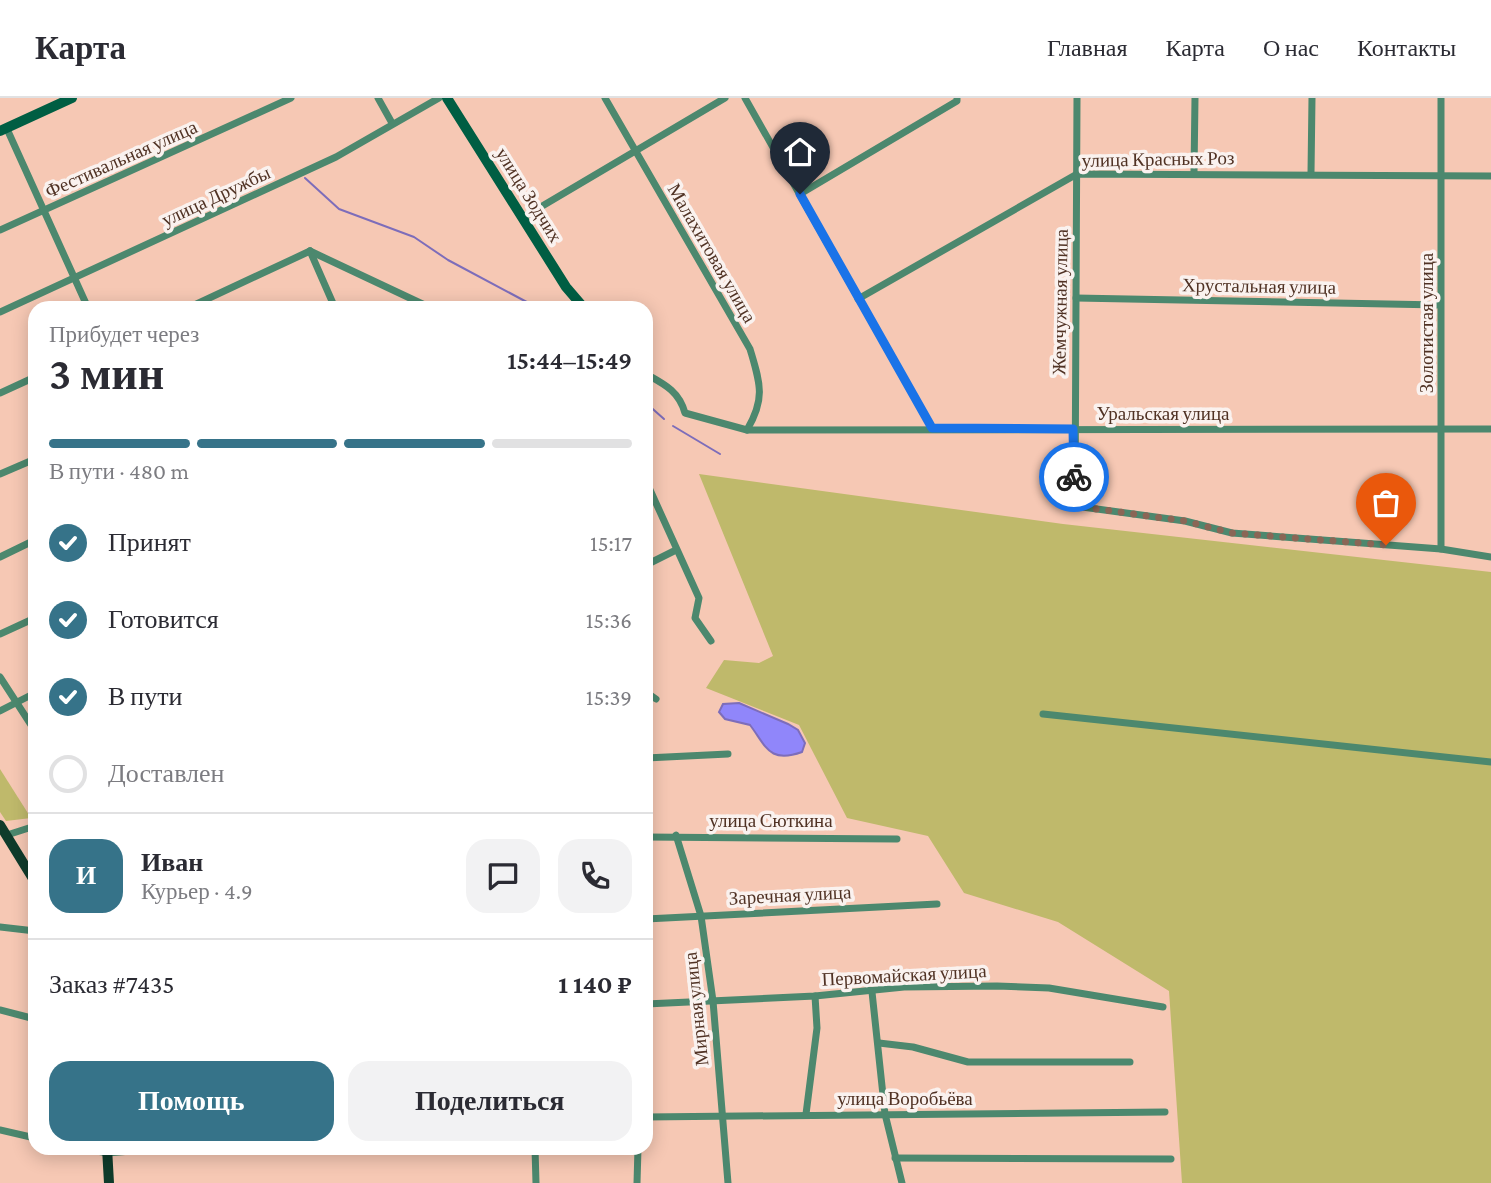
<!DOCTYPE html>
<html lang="ru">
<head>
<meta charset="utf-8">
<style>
	:root { --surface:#fff; --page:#f2f2f3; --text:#2b2b33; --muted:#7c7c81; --line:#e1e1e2; --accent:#367389 }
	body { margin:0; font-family:"Crimson Pro",serif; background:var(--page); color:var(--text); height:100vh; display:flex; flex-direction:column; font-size:26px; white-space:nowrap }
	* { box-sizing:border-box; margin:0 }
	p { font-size:23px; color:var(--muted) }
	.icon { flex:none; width:38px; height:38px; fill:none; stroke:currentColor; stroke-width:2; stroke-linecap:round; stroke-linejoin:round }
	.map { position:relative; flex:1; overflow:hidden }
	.details { position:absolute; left:28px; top:203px; width:625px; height:854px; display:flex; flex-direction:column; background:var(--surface); border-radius:21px; box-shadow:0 4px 18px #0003 }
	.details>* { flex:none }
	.pin { position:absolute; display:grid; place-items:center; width:60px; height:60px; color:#fff; margin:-72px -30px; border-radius:50% 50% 50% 0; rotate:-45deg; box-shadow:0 0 7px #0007 }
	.pin .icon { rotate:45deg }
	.courier { position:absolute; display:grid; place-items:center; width:70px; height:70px; margin:-35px; border:5px solid #1a73e8; border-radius:50%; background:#fff; color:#222; box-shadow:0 2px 9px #0007 }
	.headline em { font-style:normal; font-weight:600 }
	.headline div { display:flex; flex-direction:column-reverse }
	.headline { display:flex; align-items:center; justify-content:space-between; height:119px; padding:0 21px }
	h1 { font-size:46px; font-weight:600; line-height:52px }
	.bar { display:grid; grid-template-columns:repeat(4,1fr); gap:10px 7px; align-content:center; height:84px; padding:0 21px }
	.bar i { height:9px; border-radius:5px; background:var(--line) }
	.bar .selected { background:var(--accent) }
	.bar p { grid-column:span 4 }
	.line { display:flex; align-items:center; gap:18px; padding:0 21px; border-top:2px solid var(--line) }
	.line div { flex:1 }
	.round { display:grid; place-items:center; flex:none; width:74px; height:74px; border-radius:21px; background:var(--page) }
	ol { padding:0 21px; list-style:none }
	li { display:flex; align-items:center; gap:21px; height:77px }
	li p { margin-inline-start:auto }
	li .icon { padding:7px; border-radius:50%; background:var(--accent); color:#fff; stroke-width:4 }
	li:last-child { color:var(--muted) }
	li i { width:38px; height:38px; border:4px solid var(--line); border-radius:50% }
	.cta { display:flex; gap:14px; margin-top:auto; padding:14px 21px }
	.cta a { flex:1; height:80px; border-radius:21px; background:var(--accent); color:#fff; font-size:28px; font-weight:600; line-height:80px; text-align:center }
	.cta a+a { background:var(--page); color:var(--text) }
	header { display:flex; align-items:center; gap:42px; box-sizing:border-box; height:98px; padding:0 35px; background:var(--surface); border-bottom:2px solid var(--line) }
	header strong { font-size:33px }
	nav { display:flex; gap:38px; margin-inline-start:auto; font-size:24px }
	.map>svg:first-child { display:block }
	.green { fill:#bfb96b }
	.water { fill:#9086fa; stroke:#7d6dba; stroke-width:2 }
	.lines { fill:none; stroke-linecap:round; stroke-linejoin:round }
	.stream { stroke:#7d6dba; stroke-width:2 }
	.street { stroke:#4c886e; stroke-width:7 }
	.secondary { stroke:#005e43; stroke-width:10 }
	.primary { stroke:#0f3b2b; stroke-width:10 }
	.done { stroke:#8a6656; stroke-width:7; stroke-dasharray:0 12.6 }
	.route { stroke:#1a73e8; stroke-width:9 }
	.labels { text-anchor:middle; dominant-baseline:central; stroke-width:7; stroke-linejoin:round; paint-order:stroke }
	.street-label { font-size:19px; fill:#503224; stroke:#faf2ef }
</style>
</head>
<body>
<header>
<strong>Карта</strong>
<nav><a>Главная</a><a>Карта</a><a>О нас</a><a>Контакты</a></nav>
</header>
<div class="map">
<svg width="1491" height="1085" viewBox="0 0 1491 1085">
	<rect width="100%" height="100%" fill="#f6c8b4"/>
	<g class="green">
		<polygon points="699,376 1063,426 1491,474 1491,1085 1182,1085 1169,893 1058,824 964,795 928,738 847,720 799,627 706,590 724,562 759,565 773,558"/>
		<polygon points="0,671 31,720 6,723 0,714"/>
	</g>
	<path class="water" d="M739 605 788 626 798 632 805 645 802 654C769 666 766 648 750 627L725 621 719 614 723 606Z"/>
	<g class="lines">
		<g class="stream">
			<polyline points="305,80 339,111 414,139 448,162 538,210"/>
			<polyline points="646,305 664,321"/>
			<polyline points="673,328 720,356"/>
		</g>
		<g class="street">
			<polyline points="378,0 392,25"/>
			<path d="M605 0 750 251C760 285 766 300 747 332"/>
			<polyline points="745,0 932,330"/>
			<polyline points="1077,0 1075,408 1185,423 1232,435 1441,451 1491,459"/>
			<polyline points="7,31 88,210"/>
			<polyline points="1194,74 1195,0"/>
			<polyline points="1311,75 1312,0"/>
			<polyline points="800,96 957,3 957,0"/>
			<polyline points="522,120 725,0"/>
			<polyline points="0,132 291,0"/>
			<polyline points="310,153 431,210"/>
			<polyline points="310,153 335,210"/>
			<polyline points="1076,200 1440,207"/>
			<polyline points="858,201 1077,76 1491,78"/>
			<polyline points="188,210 310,153"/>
			<polyline points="0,214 336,59 439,0"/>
			<path d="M646 276C664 286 679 293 685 315L747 332 1491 331"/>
			<polyline points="0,295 35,279"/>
			<polyline points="0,376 35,361"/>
			<polyline points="646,383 699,500 695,520 711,543"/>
			<polyline points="1441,451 1441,0"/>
			<polyline points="0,459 35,442"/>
			<polyline points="646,467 676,452"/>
			<polyline points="0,536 35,520"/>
			<polyline points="0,579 35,633"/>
			<polyline points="646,594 656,601"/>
			<polyline points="0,613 35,595"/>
			<polyline points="1043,616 1491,664"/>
			<polyline points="646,660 728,656"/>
			<polyline points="7,737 35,728"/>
			<polyline points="676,737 701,818 713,903 728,1085"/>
			<polyline points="646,739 897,741"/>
			<polyline points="646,821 937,806"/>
			<polyline points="0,829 35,833"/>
			<polyline points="872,894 885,1016 902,1085"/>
			<polyline points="646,906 815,898 904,889 997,888 1049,890 1163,909"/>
			<polyline points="0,912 35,921"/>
			<polyline points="879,945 913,949 968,964 1130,964"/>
			<polyline points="806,1016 817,930 815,898"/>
			<polyline points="646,1019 1165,1014"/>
			<polyline points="0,1032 35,1040"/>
			<polyline points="83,1050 107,1055 167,1050"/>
			<polyline points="535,1050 536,1085"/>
			<polyline points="895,1060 1171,1061"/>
			<polyline points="637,1085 638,1050"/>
		</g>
		<g class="secondary">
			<polyline points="447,0 566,189 584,210"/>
			<polyline points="0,33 72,0"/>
		</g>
		<g class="primary">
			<polyline points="0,727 35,784"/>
			<polyline points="107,1050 109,1085"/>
		</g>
	</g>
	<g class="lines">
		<polyline class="done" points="1074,379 1075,408 1185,423 1232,435 1386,447"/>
		<polyline class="route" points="800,96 932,330 1073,331 1074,379"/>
	</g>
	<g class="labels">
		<g class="street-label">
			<text transform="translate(121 61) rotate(-24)">Фестивальная улица</text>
			<text transform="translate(1158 61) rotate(-1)">улица Красных Роз</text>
			<text transform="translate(529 97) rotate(58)">улица Зодчих</text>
			<text transform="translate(216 98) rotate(-25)">улица Дружбы</text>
			<text transform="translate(712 155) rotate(60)">Малахитовая улица</text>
			<text transform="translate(1259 188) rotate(1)">Хрустальная улица</text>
			<text transform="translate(1060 204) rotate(-89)">Жемчужная улица</text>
			<text transform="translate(1426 225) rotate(-90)">Золотистая улица</text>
			<text x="1163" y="315">Уральская улица</text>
			<text x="771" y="722">улица Сюткина</text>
			<text transform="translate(790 797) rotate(-3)">Заречная улица</text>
			<text transform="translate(904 877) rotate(-3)">Первомайская улица</text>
			<text transform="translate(696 911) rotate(-96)">Мирная улица</text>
			<text x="905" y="1000">улица Воробьёва</text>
		</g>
	</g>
</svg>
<div class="pin" style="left:1386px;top:447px;background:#ea580c"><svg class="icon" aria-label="bag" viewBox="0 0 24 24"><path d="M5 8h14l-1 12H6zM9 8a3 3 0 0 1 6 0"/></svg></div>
<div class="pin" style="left:800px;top:96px;background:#1f2937"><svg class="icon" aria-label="home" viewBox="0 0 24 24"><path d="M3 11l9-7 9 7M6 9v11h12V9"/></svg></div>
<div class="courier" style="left:1074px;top:379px"><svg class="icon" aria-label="bike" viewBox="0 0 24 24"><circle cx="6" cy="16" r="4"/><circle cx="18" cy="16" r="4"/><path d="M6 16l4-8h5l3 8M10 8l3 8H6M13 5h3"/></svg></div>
<section class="details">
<div class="headline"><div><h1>3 мин</h1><p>Прибудет через</p></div><em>15:44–15:49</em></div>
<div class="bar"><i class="selected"></i><i class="selected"></i><i class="selected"></i><i></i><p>В пути · 480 m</p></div>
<ol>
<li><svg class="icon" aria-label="check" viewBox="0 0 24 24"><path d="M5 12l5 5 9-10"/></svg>Принят<p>15:17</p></li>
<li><svg class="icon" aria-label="check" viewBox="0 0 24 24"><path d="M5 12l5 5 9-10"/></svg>Готовится<p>15:36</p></li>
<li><svg class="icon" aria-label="check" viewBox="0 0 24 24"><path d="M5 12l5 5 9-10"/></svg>В пути<p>15:39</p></li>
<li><i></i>Доставлен</li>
</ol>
<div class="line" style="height:126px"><b class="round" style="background:var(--accent);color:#fff">И</b><div><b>Иван</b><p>Курьер · 4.9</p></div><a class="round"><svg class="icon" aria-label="chat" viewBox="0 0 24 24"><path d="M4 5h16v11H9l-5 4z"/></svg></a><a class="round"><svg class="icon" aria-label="phone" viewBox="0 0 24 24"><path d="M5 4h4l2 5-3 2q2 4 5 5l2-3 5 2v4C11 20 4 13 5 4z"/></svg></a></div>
<div class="line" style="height:91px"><div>Заказ #7435</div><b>1 140 ₽</b></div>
<div class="cta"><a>Помощь</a><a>Поделиться</a></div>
</section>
</div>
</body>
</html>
